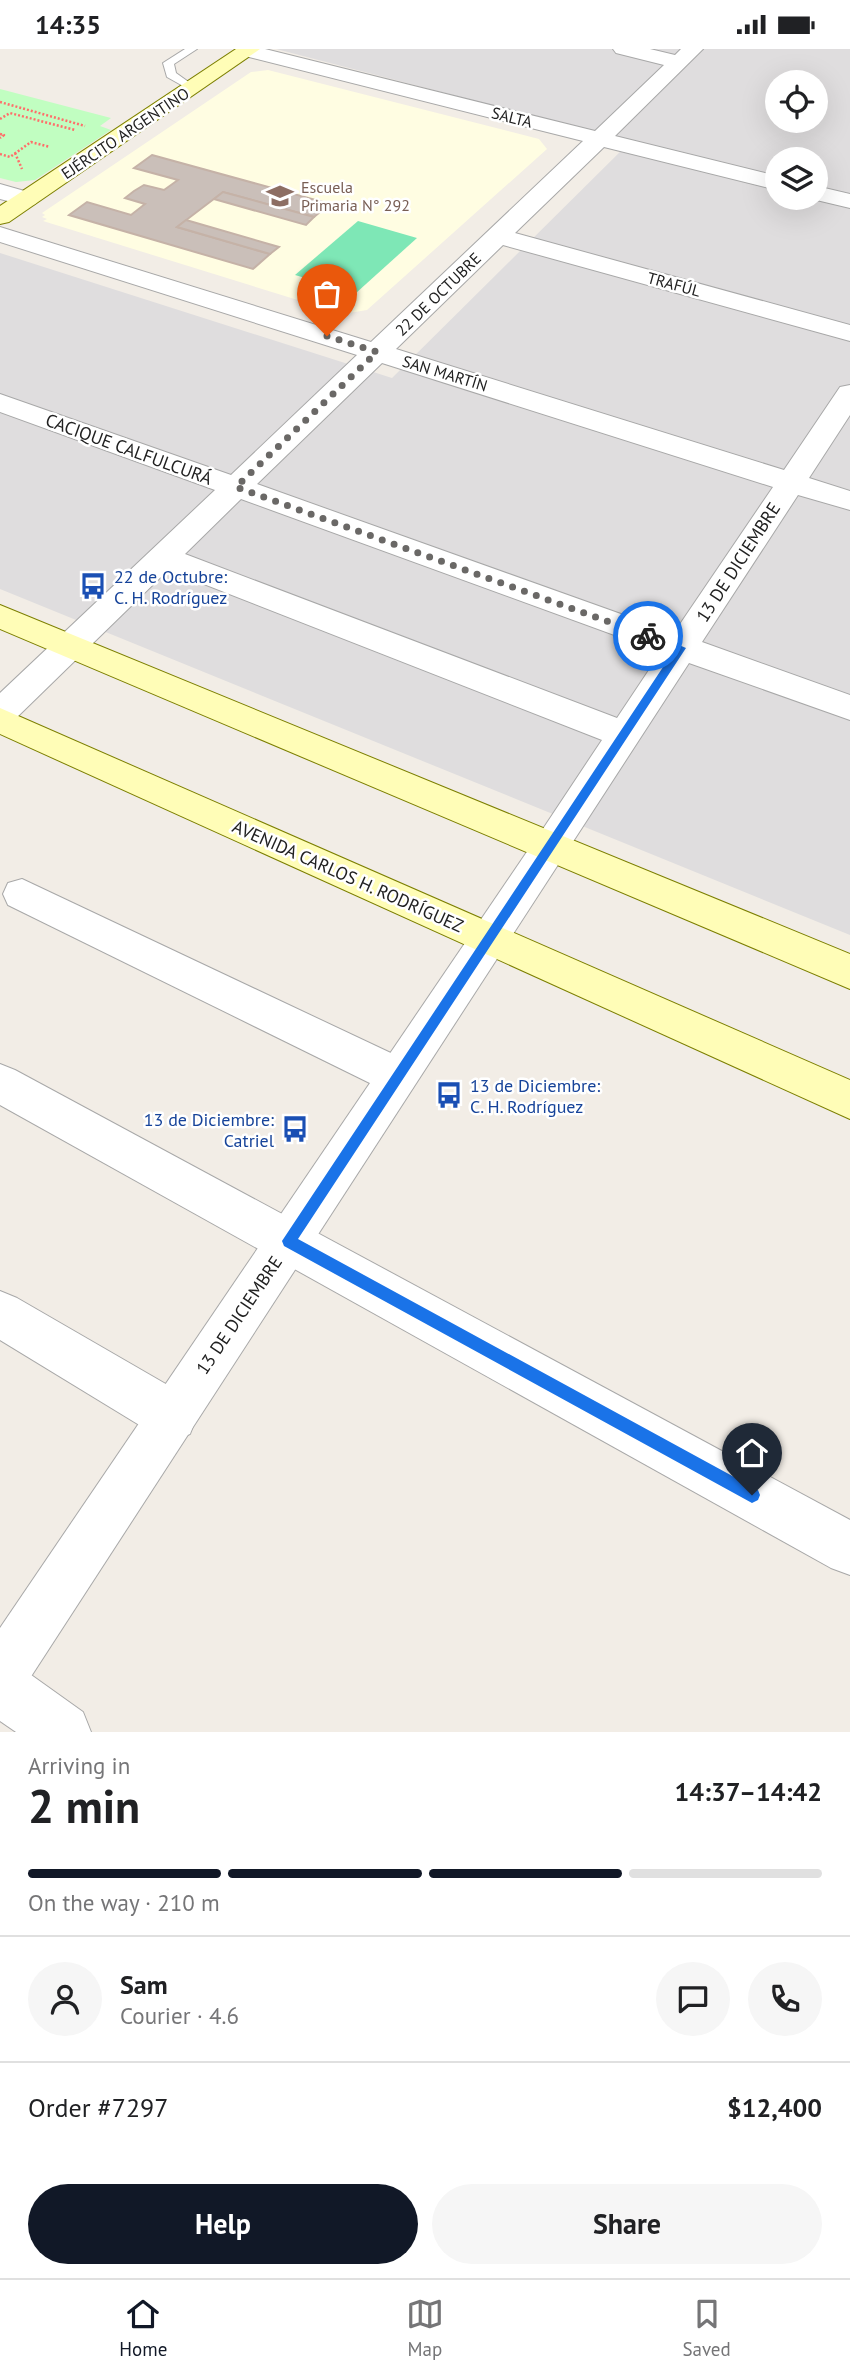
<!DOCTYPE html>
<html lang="en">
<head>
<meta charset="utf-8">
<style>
	:root { --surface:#fff; --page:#f6f6f6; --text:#202124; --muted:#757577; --line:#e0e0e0; --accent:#111827 }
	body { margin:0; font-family:"PT Sans",sans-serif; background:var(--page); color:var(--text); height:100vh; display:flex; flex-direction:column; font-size:26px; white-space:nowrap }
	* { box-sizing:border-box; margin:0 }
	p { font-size:23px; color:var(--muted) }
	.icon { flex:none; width:38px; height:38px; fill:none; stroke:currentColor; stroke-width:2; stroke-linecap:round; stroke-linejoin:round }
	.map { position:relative; height:1683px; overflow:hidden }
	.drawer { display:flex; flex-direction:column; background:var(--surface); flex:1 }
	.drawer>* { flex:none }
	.tools { position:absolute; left:765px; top:21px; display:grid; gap:14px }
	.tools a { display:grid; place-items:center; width:63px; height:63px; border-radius:50%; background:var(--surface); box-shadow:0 7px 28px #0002; font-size:35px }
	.pin { position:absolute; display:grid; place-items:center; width:60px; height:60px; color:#fff; margin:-72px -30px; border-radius:50% 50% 50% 0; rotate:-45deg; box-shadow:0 0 7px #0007 }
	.pin .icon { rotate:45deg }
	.courier { position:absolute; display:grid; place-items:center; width:70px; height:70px; margin:-35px; border:5px solid #1a73e8; border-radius:50%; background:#fff; color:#222; box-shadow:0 2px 9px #0007 }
	.headline em { font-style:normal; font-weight:700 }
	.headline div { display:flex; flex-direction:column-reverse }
	.headline { display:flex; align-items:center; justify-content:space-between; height:119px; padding:0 28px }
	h1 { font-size:46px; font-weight:700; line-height:52px }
	.bar { display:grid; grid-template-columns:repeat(4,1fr); gap:10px 7px; align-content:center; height:84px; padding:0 28px }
	.bar i { height:9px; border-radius:5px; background:var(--line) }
	.bar .selected { background:var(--accent) }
	.bar p { grid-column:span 4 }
	.line { display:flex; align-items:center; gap:18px; padding:0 28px; border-top:2px solid var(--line) }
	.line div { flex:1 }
	.round { display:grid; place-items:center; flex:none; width:74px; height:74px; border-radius:37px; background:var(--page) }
	.button { display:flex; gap:14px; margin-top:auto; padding:14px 28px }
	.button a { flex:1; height:80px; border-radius:42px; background:var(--accent); color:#fff; font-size:28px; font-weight:700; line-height:80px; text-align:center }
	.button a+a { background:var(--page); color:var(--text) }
	.status { display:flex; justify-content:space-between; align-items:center; height:49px; padding:0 35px; background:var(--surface); direction:ltr }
	.status svg { height:19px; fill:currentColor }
	.tab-bar { display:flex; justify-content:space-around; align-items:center; height:98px; border-top:2px solid var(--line); background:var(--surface); font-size:19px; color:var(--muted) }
	.tab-bar a { display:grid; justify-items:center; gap:4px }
	.tab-bar .selected { color:var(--accent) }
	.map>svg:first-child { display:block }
	.residential { fill:#dfddde; fill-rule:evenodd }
	.education { fill:#fffde2 }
	.park { fill:#c1fec1 }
	.pitch { fill:#7ee7b6 }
	.building { fill:#cabfb9; stroke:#c5b2a7; stroke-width:2 }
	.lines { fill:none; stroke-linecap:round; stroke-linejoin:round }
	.service-casing { stroke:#a8a8a8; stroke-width:2 }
	.minor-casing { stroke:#a8a8a8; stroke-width:2 }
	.tertiary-casing { stroke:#a8a8a8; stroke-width:2 }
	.secondary-casing { stroke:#7c7f00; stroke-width:2 }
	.path { stroke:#ff6e6a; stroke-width:2.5; stroke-dasharray:2 2; stroke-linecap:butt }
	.service { fill:#fff; fill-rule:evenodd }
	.minor { fill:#fff; fill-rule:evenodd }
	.tertiary { fill:#fff; fill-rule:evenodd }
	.secondary { fill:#fffdb7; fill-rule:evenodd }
	.route { fill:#1a73e8 }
	.done { stroke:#6a6866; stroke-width:7; stroke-dasharray:0 12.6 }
	.labels { text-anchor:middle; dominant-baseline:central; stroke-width:5; stroke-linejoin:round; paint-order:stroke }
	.far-street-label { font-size:16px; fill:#212121; stroke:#fff }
	.far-education-label { font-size:16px; fill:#785e54; stroke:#fff; text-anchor:start }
	.street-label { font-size:18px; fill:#212121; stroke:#fff }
	.transit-label { font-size:18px; fill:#164399; stroke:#fff; text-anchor:start }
</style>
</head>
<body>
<div class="status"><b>14:35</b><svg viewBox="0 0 49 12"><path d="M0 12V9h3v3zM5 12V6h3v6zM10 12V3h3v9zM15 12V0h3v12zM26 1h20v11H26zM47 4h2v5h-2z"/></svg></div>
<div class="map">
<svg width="850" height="1683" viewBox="0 0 850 1683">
	<rect width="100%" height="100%" fill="#f2ede6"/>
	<path class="residential" d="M850 0V886L0 540V204L392 329 631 92 276 0ZM777 33H816V72H777ZM777 110H816V149H777Z"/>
	<polygon class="education" points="268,21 539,90 547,100 367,261 343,265 43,172 47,170 42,168 45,166 42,164 251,23"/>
	<polygon class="park" points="0,40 111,69 100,77 111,81 35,131 16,133 0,129"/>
	<polygon class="pitch" points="358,172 417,189 356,244 295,226"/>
	<g class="building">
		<polygon points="152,106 330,155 314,168 223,143 177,178 270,205 253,220 69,166 87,153 131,166 145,155 125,149 134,142 144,136 164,141 178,131 134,119"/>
		<polygon points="223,143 314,168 306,176 214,150"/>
		<polygon points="186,171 279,198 270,205 177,178"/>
	</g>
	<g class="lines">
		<defs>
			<polygon id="service" points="185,0 197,0 174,15 176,24 197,39 192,42 167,28 163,14"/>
			<g id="minor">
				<path d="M239 0H265L595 82 664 16 616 4 613 0H650L675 6 681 0H703L615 87 777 127V141L604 98 515 184 850 276V292L503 196 396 300 784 421 840 338 850 336V366L809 429 850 442V461L798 446 702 593 850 646V671L689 614 563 808 550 812 537 808 531 798 602 691 168 521 12 673 0 676V644L215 441 0 363V345L231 426 357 306 0 193V178L371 293 583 92 241 6ZM382 314 773 438 674 584 257 435ZM241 450 661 603 617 669 185 505Z"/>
				<polygon points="816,137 850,145 850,159 808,149 816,149"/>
				<polygon points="22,830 412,1014 418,1027 412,1040 397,1045 382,1040 8,856 3,845 8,834"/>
				<polygon points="0,1015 15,1021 850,1471 850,1526 831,1519 0,1056"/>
				<polygon points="0,1242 17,1249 190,1349 197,1367 190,1385 172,1392 154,1385 0,1291"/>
				<polygon points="0,1610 20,1618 83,1663 91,1683 16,1683 0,1672"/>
			</g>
			<g id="tertiary">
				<polygon points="0,135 35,145 39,150 35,155 27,157 0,150"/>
				<polygon points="550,784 563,788 569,798 563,808 19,1646 0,1655 0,1579 537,788"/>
			</g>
			<g id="secondary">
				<polygon points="236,0 260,0 9,173 0,175 0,157"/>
				<polygon points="0,556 850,905 850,940 0,580"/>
				<polygon points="0,659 850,1031 850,1070 0,685"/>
			</g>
		</defs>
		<use href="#service" class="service-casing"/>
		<use href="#minor" class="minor-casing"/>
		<use href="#tertiary" class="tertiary-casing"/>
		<use href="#secondary" class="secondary-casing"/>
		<g class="path">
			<polyline points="0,53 85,77"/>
			<polyline points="0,70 10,64 75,81"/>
			<polyline points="0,85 4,86 0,89"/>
			<polyline points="15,104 22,120"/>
			<polyline points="0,105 10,108 31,93 50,98"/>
		</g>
		<use href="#service" class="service"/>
		<use href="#minor" class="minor"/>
		<use href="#tertiary" class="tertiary"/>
		<use href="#secondary" class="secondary"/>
	</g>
	<polygon class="route" points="644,584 651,584 686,599 298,1190 758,1441 760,1446 758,1451 752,1454 284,1197 282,1192 675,600 644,589"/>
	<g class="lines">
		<polyline class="done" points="327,287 377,303 236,438 648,587"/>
	</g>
	<defs>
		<symbol id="school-bare" viewBox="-9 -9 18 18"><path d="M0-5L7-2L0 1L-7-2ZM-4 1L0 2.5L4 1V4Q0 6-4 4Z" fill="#8d6e63" stroke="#fff" stroke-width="2.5" paint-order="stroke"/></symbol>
		<symbol id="bus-bare" viewBox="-9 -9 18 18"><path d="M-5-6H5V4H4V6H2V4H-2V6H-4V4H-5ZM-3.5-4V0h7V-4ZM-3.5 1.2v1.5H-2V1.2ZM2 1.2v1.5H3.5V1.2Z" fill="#1a4fb4" stroke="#fff" stroke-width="2.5" paint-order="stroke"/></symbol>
	</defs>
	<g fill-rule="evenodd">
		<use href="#school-bare" x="261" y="128" width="38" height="38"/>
		<use href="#bus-bare" x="74" y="518" width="38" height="38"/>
		<use href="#bus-bare" x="430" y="1027" width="38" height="38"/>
		<use href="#bus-bare" x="276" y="1061" width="38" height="38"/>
	</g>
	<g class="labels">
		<g class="far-street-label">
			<text transform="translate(512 68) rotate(14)">SALTA</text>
			<text transform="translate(125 84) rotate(-34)">EJÉRCITO ARGENTINO</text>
			<text transform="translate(674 235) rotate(15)">TRAFÚL</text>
			<text transform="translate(438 245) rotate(-44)">22 DE OCTUBRE</text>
			<text transform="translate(445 324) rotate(17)">SAN MARTÍN</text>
		</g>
		<g class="far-education-label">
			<text x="301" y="138">Escuela<tspan x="301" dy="18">Primaria N° 292</tspan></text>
		</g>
		<g class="street-label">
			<text transform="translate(129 400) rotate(20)">CACIQUE CALFULCURÁ</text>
			<text transform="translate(738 513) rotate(-57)">13 DE DICIEMBRE</text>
			<text transform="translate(348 827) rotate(24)">AVENIDA CARLOS H. RODRÍGUEZ</text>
			<text transform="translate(239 1266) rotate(-56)">13 DE DICIEMBRE</text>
		</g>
		<g class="transit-label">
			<text x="114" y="527">22 de Octubre:<tspan x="114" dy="21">C. H. Rodríguez</tspan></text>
			<text x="470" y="1036">13 de Diciembre:<tspan x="470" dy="21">C. H. Rodríguez</tspan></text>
			<text x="274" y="1070" text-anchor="end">13 de Diciembre:<tspan x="274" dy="21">Catriel</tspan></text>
		</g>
	</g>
</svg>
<div class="tools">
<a><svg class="icon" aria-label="locate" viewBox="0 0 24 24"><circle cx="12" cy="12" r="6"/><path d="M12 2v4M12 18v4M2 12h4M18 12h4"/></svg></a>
<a><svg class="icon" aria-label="layers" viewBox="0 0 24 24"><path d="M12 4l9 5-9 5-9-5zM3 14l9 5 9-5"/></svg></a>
</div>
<div class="pin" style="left:327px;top:287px;background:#ea580c"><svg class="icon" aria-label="bag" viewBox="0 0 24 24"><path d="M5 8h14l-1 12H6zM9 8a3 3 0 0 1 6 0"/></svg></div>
<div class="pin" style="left:752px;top:1446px;background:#1f2937"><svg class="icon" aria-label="home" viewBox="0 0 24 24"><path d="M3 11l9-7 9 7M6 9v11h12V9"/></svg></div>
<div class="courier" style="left:648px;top:587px"><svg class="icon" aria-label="bike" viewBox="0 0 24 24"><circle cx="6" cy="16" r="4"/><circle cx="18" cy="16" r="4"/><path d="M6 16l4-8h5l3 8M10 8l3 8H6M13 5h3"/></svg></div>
</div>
<section class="drawer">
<div class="headline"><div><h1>2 min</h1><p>Arriving in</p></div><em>14:37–14:42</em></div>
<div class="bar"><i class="selected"></i><i class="selected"></i><i class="selected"></i><i></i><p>On the way · 210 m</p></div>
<div class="line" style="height:126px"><a class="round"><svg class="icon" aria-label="person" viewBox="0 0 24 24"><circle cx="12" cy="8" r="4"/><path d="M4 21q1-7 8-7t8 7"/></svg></a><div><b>Sam</b><p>Courier · 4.6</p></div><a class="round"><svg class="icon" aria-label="chat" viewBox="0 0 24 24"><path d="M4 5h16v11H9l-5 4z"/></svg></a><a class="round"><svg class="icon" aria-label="phone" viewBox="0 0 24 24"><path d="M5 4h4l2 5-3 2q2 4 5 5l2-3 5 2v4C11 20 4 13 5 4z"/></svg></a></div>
<div class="line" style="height:91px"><div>Order #7297</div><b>$12,400</b></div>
<div class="button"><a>Help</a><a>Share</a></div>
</section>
<nav class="tab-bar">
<a class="selected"><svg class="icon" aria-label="home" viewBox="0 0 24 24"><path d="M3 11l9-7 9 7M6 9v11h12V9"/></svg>Home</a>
<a><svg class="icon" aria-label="map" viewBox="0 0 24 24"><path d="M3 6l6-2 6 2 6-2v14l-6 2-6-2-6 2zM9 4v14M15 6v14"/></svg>Map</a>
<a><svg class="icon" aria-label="saved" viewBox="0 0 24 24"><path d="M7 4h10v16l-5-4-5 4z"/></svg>Saved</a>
</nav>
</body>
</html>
